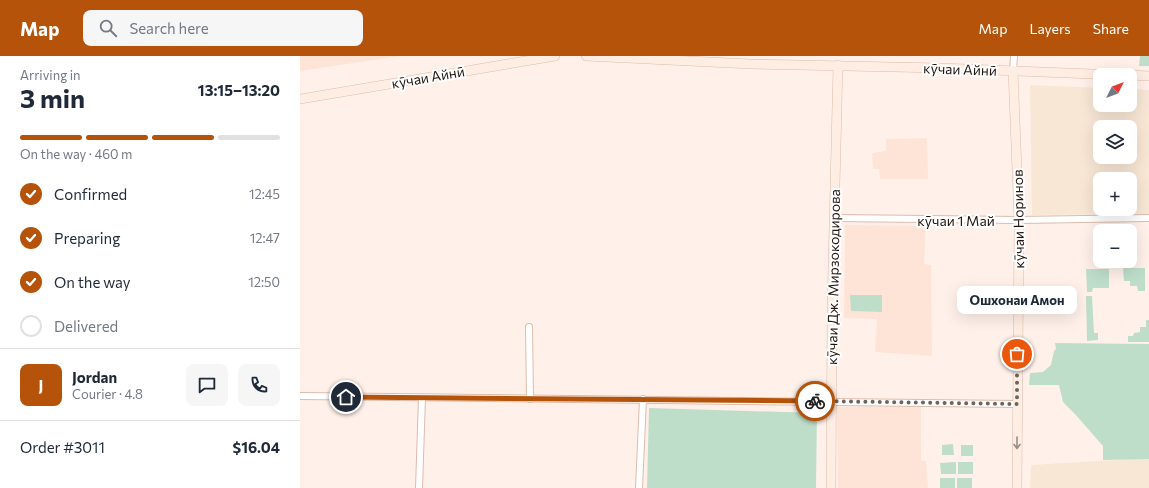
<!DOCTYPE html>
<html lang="en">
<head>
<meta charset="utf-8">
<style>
	:root { --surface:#fff; --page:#f6f6f7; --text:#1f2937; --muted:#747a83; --line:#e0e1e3; --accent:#b45309 }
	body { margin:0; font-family:Commissioner,sans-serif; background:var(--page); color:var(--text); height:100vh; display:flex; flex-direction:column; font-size:15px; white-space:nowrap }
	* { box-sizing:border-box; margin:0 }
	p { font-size:13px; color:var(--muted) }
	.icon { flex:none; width:22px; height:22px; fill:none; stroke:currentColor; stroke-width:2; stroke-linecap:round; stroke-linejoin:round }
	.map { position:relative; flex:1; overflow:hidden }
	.sheet { display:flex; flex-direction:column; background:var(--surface); width:300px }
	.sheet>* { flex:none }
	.needle { width:26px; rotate:48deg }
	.controls { position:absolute; left:793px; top:12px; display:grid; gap:8px }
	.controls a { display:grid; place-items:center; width:44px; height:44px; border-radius:8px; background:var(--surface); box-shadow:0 4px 16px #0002; font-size:20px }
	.pin { position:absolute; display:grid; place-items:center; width:34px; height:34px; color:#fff; margin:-17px; border:2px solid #fff; border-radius:50%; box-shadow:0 1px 4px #0007 }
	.courier { position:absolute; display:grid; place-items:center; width:40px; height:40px; margin:-20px; border:3px solid #b45309; border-radius:50%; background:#fff; color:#222; box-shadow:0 1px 5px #0007 }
	.bubble { position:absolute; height:28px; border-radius:8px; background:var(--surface); box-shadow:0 4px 16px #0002; font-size:13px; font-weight:700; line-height:28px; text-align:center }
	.headline em { font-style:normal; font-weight:700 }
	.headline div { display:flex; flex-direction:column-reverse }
	.headline { display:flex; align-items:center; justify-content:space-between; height:68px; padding:0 20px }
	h1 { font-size:26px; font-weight:700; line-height:30px }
	.bar { display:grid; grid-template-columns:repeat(4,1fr); gap:6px 4px; align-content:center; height:48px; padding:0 20px }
	.bar i { height:5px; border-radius:3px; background:var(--line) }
	.bar .selected { background:var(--accent) }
	.bar p { grid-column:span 4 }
	.line { display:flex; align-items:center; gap:10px; padding:0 20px; border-top:1px solid var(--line) }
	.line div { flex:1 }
	.round { display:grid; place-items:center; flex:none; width:42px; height:42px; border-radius:8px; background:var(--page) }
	ol { padding:0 20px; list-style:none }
	li { display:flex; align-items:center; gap:12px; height:44px }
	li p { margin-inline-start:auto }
	li .icon { padding:4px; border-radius:50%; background:var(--accent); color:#fff; stroke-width:4 }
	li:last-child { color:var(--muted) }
	li i { width:22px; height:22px; border:2px solid var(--line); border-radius:50% }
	header { display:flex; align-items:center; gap:24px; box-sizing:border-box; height:56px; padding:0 20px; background:var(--accent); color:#fff }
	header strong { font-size:19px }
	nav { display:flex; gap:22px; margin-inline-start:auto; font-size:14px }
	.search { width:280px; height:36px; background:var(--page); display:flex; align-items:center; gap:10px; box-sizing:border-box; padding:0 14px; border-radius:8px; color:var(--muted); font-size:15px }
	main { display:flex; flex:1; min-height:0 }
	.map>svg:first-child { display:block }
	.commercial { fill:#f8e7d5; fill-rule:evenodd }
	.built { fill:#fee4d7 }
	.green { fill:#bedeca }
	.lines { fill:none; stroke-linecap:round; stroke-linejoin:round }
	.street-casing { stroke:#ddbcab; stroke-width:8 }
	.secondary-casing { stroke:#ddbcab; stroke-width:10 }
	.street { stroke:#fff; stroke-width:6 }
	.secondary { stroke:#feede2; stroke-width:9 }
	.oneway { stroke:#9b8c84 }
	.done { stroke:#6f635c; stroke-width:4; stroke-dasharray:0 7.2 }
	.route { stroke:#b45309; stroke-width:5 }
	.labels { text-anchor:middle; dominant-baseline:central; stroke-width:4; stroke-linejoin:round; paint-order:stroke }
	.street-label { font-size:14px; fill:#221610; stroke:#fff }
</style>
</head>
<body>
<header>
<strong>Map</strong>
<div class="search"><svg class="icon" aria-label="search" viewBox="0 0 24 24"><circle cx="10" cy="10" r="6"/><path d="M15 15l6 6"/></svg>Search here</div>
<nav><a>Map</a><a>Layers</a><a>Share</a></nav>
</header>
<main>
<section class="sheet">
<div class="headline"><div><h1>3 min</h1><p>Arriving in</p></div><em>13:15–13:20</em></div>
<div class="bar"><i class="selected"></i><i class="selected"></i><i class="selected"></i><i></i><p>On the way · 460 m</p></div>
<ol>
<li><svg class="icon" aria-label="check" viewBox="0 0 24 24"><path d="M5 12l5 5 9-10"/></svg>Confirmed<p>12:45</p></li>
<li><svg class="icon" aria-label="check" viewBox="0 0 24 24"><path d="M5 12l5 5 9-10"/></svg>Preparing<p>12:47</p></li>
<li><svg class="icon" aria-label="check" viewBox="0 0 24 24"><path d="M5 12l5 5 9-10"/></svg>On the way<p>12:50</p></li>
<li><i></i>Delivered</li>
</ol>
<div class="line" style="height:72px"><b class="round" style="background:var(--accent);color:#fff">J</b><div><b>Jordan</b><p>Courier · 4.8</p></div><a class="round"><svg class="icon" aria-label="chat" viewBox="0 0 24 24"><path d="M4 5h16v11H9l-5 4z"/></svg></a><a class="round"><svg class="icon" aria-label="phone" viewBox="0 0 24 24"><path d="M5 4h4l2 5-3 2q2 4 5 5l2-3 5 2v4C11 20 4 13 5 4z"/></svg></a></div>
<div class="line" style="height:52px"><div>Order #3011</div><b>$16.04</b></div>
</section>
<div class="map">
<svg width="849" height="432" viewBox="0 0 849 432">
	<rect width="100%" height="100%" fill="#fff1ea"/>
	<g class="commercial">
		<path d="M730 29 800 32V49H830V33L849 34V158L732 159ZM800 71H830V101H800ZM800 123H830V153H800Z"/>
		<polygon points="849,402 849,432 730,432 731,409"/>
	</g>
	<g class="built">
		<polygon points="0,0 101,0 0,15"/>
		<polygon points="627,82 628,123 580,123 579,113 573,113 572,97 586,95 586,83"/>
		<polygon points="545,169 626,170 624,208 631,209 632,300 575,296 577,263 544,262"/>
		<polygon points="537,351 621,351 621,404 626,405 628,432 538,432"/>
	</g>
	<g class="green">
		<polygon points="840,0 849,0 849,10 839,10"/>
		<polygon points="823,212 845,212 845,235 838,235 837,230 830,230 830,225 824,225"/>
		<polygon points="786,213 809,213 809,232 793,232 792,236 787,236"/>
		<polygon points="550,239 582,239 582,256 551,255"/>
		<polygon points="786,240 792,240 794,277 798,277 798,284 787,285"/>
		<polygon points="846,264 849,264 849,286 828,286 828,280 833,280 834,277 840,276 840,271 846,271"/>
		<polygon points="755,287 849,288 849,403 803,404 803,390 775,358 763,346 759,329 729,329 730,317 743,316 751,309 754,295 756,293"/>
		<polygon points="349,352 517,357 516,432 347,432"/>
		<polygon points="653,388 654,399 642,399 642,389"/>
		<rect x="661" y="389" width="12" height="11"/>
		<polygon points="656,406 656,418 641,418 640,407"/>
		<rect x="658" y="406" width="15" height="12"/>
		<rect x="640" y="422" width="15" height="10"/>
		<rect x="657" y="422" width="15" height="10"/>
	</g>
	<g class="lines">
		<defs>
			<g id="street">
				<polyline points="713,15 714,0"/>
				<polyline points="535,162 719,164 849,162"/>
				<polyline points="229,271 230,343"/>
				<polyline points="0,340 717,348"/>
				<polyline points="119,432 122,342"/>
				<polyline points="339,432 343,343"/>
			</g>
			<g id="secondary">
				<polyline points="286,0 451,8 641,12 819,19"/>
				<polyline points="713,15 719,164 717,432"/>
				<polyline points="830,19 849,20"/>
				<polyline points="0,43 255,0"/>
				<polyline points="531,432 532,251 538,9"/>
			</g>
		</defs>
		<use href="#street" class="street-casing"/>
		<use href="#secondary" class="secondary-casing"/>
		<use href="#street" class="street"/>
		<use href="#secondary" class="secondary"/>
	</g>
	<defs><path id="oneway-shaft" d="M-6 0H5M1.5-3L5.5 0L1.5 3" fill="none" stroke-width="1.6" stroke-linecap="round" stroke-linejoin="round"/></defs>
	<use class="oneway" href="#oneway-shaft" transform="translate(717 387) rotate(90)"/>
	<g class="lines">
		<polyline class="done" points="515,345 717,348 717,298"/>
		<polyline class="route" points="46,341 515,345"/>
	</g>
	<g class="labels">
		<g class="street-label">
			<text transform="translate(660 13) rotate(2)">кӯчаи Айнӣ</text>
			<text transform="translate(128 21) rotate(-10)">кӯчаи Айнӣ</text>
			<text transform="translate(718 163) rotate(-91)">кӯчаи Норинов</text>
			<text x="656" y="164">кӯчаи 1 Май</text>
			<text transform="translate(533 221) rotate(-89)">кӯчаи Дж. Мирзокодирова</text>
		</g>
	</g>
</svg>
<div class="controls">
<a><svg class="needle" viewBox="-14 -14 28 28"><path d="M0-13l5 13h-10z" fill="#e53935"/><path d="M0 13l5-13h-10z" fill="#747a83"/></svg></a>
<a><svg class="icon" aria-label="layers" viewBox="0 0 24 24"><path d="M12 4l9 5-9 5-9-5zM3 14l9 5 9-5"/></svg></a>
<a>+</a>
<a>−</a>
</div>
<div class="pin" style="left:717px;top:298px;background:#ea580c"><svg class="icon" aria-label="bag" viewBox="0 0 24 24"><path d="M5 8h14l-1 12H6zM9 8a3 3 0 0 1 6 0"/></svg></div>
<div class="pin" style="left:46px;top:341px;background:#1f2937"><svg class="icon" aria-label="home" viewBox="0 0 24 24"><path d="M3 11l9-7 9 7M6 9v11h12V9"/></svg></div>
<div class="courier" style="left:515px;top:345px"><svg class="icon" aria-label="bike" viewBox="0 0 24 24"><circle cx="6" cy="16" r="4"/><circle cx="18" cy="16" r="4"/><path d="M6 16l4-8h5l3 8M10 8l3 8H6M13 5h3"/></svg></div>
<div class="bubble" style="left:657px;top:230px;width:120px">Ошхонаи Амон</div>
</div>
</main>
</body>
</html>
